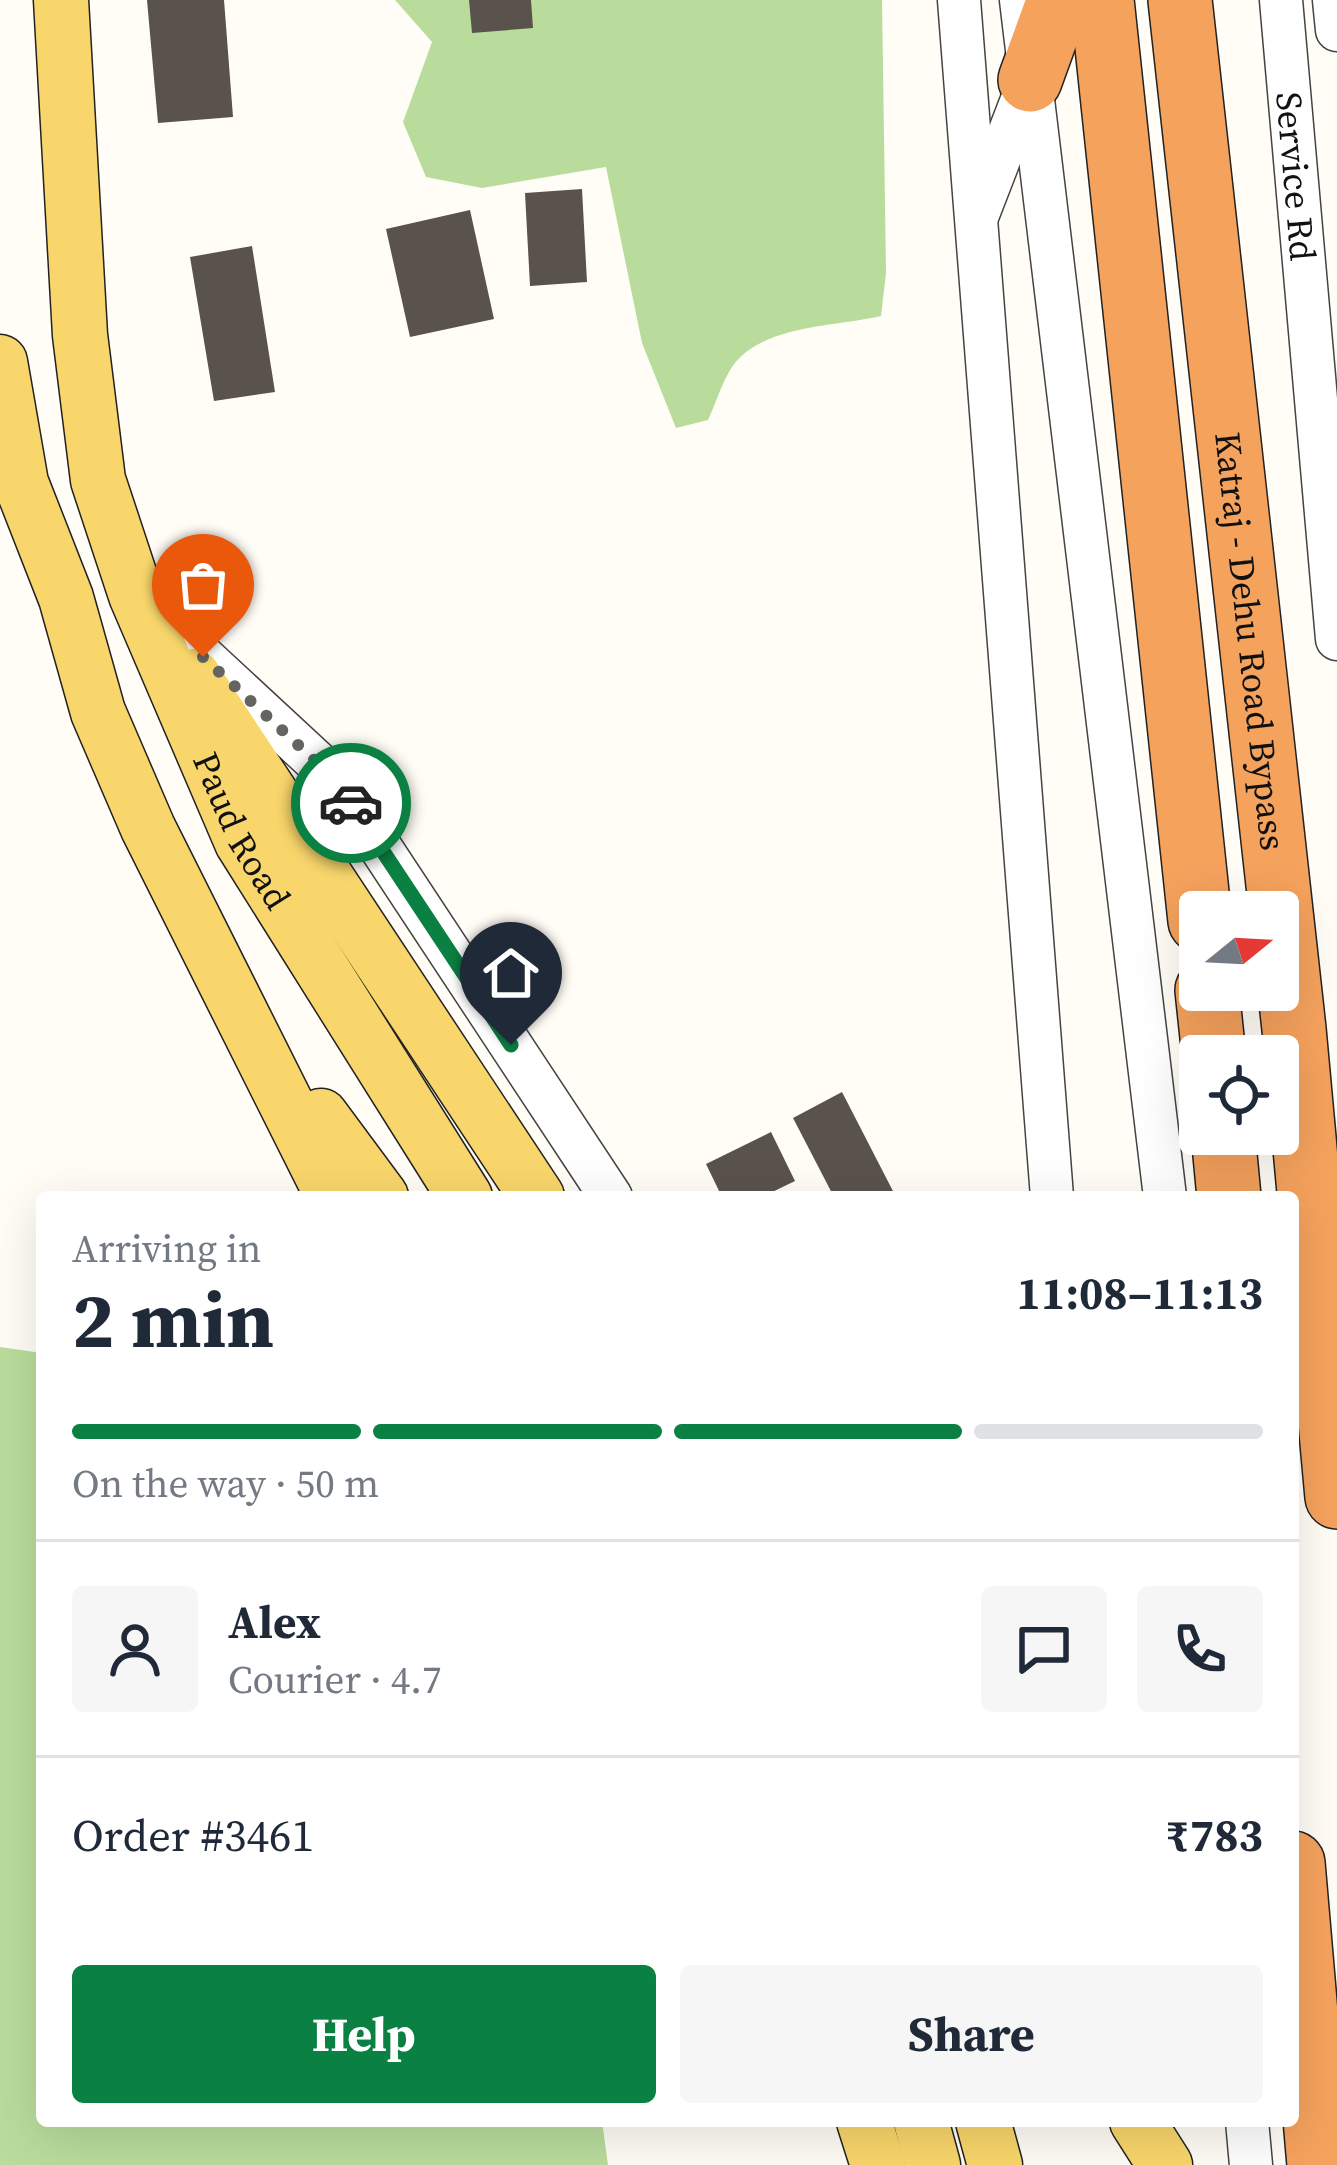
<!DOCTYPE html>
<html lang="en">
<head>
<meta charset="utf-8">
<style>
	:root { --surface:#fff; --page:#f6f6f7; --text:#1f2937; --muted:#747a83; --line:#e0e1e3; --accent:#0b8043 }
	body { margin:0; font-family:"Source Serif 4",serif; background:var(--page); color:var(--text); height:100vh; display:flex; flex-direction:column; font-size:45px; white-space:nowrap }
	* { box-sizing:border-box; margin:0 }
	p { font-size:39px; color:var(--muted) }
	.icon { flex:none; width:66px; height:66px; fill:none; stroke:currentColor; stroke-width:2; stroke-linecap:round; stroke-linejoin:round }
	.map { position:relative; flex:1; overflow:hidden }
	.sheet { position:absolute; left:36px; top:1191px; width:1263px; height:936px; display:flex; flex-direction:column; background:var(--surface); border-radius:12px; box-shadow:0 12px 48px #0002 }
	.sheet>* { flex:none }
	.needle { width:78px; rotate:72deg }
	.tools { position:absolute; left:1179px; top:891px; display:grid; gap:24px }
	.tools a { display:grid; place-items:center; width:120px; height:120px; border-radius:12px; background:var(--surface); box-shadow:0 12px 48px #0002; font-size:60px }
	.pin { position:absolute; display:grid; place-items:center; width:102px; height:102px; color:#fff; margin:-123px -51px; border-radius:50% 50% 50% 0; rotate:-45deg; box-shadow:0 0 12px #0007 }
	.pin .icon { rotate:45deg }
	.courier { position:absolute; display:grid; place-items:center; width:120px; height:120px; margin:-60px; border:9px solid #0b8043; border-radius:50%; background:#fff; color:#222; box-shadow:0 3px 15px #0007 }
	.headline em { font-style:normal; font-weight:700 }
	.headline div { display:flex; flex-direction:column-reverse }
	.headline { display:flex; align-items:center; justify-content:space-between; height:204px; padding:0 36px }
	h1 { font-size:78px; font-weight:700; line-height:90px }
	.bar { display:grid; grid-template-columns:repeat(4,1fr); gap:18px 12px; align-content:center; height:144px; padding:0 36px }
	.bar i { height:15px; border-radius:9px; background:var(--line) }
	.bar .current { background:var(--accent) }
	.bar p { grid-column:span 4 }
	.line { display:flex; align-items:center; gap:30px; padding:0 36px; border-top:3px solid var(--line) }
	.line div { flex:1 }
	.round { display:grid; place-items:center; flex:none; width:126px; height:126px; border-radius:12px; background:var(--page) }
	.button { display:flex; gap:24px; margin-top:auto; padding:24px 36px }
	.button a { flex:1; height:138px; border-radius:12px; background:var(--accent); color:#fff; font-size:48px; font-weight:700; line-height:138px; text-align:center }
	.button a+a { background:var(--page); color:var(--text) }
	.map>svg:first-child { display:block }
	.forest { fill:#b9dc9c }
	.building { fill:#5a524d }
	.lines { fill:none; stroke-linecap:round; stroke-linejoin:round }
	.minor-casing { stroke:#444; stroke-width:45 }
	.major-casing { stroke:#222; stroke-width:57 }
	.highway-casing { stroke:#222; stroke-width:66 }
	.minor { stroke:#fff; stroke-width:42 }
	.major { stroke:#f9d66b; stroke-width:54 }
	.highway { stroke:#f5a25d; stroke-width:63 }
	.done { stroke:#646461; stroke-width:12; stroke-dasharray:0 21.6 }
	.route { stroke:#0b8043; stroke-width:15 }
	.labels { text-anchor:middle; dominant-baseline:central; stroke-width:12; stroke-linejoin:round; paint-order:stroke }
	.street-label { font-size:36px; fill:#111; stroke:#fff }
</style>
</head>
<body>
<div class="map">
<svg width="1337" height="2165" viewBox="0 0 1337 2165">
	<rect width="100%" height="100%" fill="#fffdf5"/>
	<g class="forest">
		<path d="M395 0H882L886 273 881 316C833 327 761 325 732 367 722 382 716 403 708 420L676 428 642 343 606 167 482 188 426 177 403 122 432 42Z"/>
		<polygon points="0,1347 42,1353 42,2121 602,2121 608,2165 0,2165"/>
	</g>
	<g class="building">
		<polygon points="147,0 224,0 233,117 158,123"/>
		<polygon points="469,0 531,0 533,28 472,33"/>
		<polygon points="582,189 587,282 530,286 525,193"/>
		<polygon points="470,210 494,319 410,337 386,229"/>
		<polygon points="252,246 275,392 214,401 190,257"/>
		<polygon points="842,1092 896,1197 834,1197 793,1118"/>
		<polygon points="771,1132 795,1181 762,1197 722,1197 706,1164"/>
	</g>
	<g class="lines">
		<defs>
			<g id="minor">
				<polyline points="959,0 1052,1197"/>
				<polyline points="1021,0 1165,1197"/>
				<path id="s1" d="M1281 0 1337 639"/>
				<polyline points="1334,0 1337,30"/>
				<polyline points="978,214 1027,87"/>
				<polyline points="146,604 336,780 611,1197"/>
				<polyline points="1247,2121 1251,2165"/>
			</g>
			<g id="major">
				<path id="s2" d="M61 0 80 335 98 480 136 595 242 842 465 1197"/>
				<polyline points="0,362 21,483 66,598 98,712 148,828 333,1197"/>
				<polyline points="193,676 537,1197"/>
				<polyline points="321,1116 381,1197"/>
				<polyline points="864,2121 878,2165"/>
				<polyline points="921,2121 933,2165"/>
				<polyline points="983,2121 995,2165"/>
				<polyline points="1137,2121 1165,2165"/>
			</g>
			<g id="highway">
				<polyline points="1102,0 1200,921"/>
				<path id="s3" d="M1180 0 1294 1029 1337 1497"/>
				<polyline points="1030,80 1059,0"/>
				<polyline points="1207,990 1214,1056"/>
				<polyline points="1223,1134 1229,1197"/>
				<polyline points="1293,1863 1319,2165"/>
			</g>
		</defs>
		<use href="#minor" class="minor-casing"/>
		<use href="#major" class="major-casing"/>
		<use href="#highway" class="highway-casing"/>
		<use href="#minor" class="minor"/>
		<use href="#major" class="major"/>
		<use href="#highway" class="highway"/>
	</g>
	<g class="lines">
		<polyline class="done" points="203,657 336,780 351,803"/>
		<polyline class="route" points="351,803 511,1045"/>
	</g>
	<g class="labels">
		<g class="street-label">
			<text stroke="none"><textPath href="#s1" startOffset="177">Service Rd</textPath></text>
			<text stroke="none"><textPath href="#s3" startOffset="645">Katraj - Dehu Road Bypass</textPath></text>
			<text stroke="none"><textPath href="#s2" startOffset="861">Paud Road</textPath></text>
		</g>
	</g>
</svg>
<div class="tools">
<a><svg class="needle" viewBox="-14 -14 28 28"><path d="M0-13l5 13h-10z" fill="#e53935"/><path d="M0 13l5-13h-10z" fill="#747a83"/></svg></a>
<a><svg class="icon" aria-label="locate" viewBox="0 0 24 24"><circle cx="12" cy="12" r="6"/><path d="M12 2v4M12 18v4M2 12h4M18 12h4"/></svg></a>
</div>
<div class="pin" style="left:203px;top:657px;background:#ea580c"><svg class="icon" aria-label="bag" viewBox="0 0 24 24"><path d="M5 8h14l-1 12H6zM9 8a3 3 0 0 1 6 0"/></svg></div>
<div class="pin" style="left:511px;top:1045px;background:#1f2937"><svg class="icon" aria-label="home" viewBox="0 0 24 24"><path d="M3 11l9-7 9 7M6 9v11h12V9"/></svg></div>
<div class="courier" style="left:351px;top:803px"><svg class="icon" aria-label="car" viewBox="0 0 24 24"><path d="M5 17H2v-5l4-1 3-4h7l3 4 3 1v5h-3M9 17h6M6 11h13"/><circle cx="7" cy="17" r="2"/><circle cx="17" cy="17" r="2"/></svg></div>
<section class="sheet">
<div class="headline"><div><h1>2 min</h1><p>Arriving in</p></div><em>11:08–11:13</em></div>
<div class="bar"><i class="current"></i><i class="current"></i><i class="current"></i><i></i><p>On the way · 50 m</p></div>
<div class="line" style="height:216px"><a class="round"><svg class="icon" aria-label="person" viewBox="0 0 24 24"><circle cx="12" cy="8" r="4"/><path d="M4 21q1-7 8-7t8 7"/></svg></a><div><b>Alex</b><p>Courier · 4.7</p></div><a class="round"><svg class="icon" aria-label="chat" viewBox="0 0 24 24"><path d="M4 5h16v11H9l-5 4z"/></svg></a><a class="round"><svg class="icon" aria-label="phone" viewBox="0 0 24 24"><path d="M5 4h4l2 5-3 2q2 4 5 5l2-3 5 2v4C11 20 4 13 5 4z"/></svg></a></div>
<div class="line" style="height:156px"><div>Order #3461</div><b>₹783</b></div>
<div class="button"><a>Help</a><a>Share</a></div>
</section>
</div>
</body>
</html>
